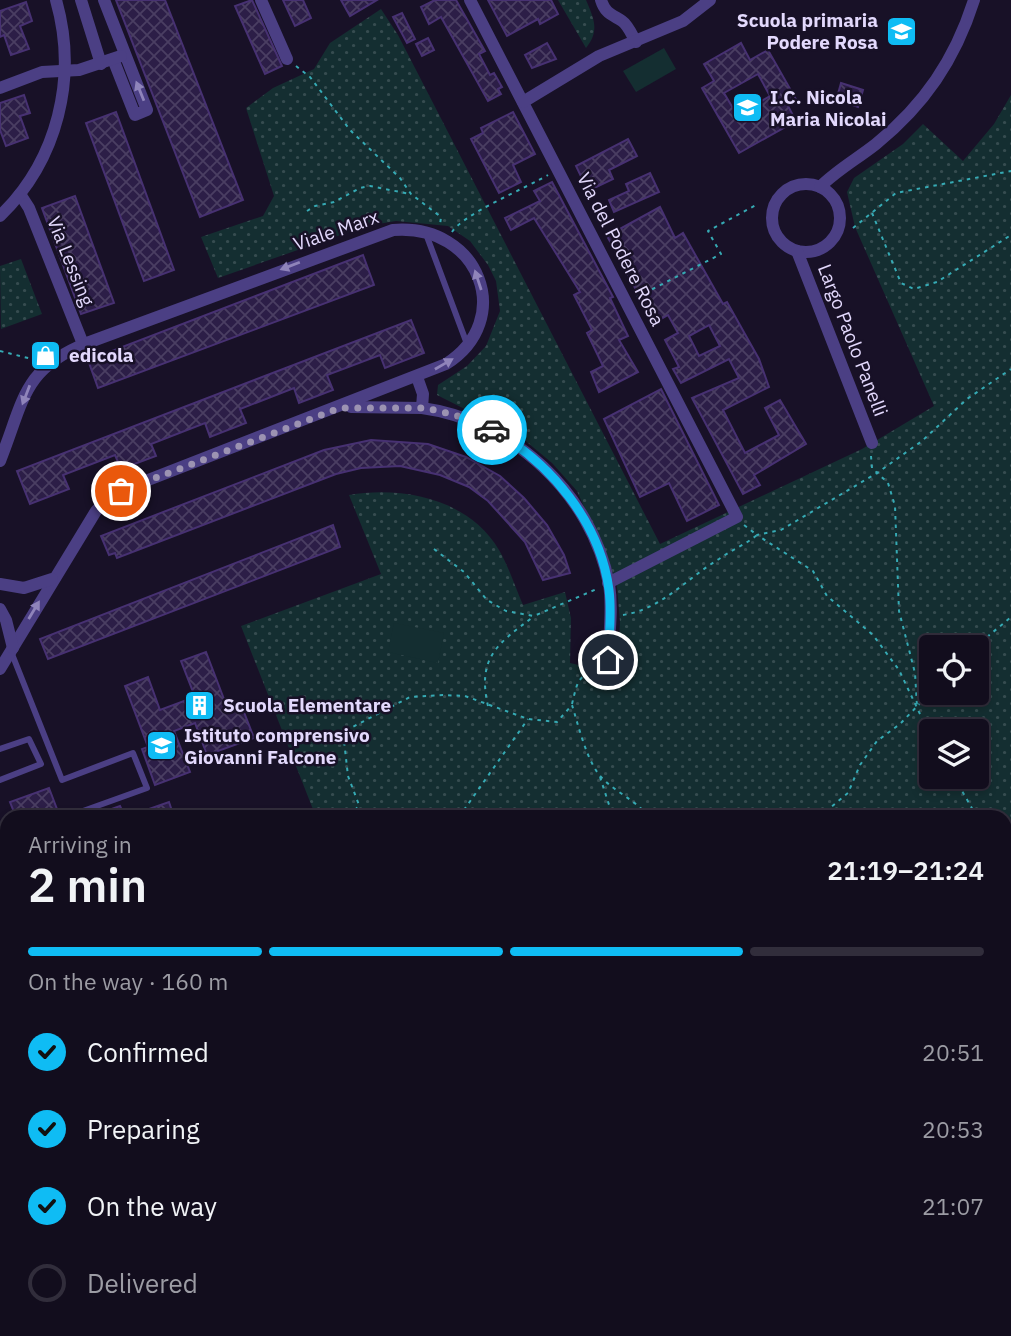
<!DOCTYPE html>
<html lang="en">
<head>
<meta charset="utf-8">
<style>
	:root { --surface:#120d1d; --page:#1b1626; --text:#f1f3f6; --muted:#9c9ca4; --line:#312d3b; --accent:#0fbcf4 }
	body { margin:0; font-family:"IBM Plex Sans",sans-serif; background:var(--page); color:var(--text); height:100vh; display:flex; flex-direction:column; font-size:26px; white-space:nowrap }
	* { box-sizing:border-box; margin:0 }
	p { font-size:23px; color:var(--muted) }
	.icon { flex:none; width:38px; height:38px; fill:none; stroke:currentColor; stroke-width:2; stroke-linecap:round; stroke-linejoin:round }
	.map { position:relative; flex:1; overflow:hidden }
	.sheet { position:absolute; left:0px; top:810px; width:1012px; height:527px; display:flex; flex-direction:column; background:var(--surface); border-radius:21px 21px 0 0; box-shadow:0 4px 10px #0003,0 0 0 2px var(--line) }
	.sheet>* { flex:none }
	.buttons { position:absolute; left:919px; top:635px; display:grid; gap:14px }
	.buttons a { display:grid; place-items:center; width:70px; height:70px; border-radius:7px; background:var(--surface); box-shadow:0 4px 10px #0003,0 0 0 2px var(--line); font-size:35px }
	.pin { position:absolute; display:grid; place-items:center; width:60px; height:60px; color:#fff; margin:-30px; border:4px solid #fff; border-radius:50%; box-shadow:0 2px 7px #0007 }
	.courier { position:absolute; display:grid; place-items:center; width:70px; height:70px; margin:-35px; border:5px solid #0fbcf4; border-radius:50%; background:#fff; color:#222; box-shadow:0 2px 9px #0007 }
	.summary em { font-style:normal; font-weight:600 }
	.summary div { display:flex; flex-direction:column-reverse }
	.summary { display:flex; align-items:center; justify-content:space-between; height:119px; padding:0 28px }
	h1 { font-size:46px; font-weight:600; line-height:52px }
	.bar { display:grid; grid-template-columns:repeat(4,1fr); gap:10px 7px; align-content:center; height:84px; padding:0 28px }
	.bar i { height:9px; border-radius:5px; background:var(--line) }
	.bar .on { background:var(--accent) }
	.bar p { grid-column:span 4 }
	ol { padding:0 28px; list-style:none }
	li { display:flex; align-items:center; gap:21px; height:77px }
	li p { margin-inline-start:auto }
	li .icon { padding:7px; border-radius:50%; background:var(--accent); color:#111; stroke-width:4 }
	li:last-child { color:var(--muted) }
	li i { width:38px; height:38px; border:4px solid var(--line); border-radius:50% }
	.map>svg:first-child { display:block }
	.green { fill:url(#green-dots); fill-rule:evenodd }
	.pitch { fill:#142e31 }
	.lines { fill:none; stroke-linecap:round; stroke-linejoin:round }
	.stream { stroke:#0d1944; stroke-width:3.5 }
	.building { fill:url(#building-cross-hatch); stroke:#473172; stroke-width:2; fill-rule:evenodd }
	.path { stroke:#36aab4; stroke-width:2; stroke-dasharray:3.5 5; stroke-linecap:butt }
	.lane { stroke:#4b3f84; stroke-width:6 }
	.street { stroke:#4b3f84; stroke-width:12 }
	.oneway { fill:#8f84ba }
	.done { stroke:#9c93b2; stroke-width:7; stroke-dasharray:0 12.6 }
	.route { stroke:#0fbcf4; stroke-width:9 }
	.labels { text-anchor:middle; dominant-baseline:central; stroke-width:5; stroke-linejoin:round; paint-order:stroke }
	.poi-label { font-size:19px; font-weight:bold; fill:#e3d9fd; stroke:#181127; text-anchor:start }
	.street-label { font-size:19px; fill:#e3d9fd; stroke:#181127 }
</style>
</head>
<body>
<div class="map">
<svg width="1011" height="1336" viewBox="0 0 1011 1336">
	<defs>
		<pattern id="green-dots" width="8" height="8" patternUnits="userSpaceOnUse" patternTransform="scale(1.75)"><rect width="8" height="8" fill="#142e31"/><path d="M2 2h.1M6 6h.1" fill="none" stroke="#364c50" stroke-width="1.8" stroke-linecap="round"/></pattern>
		<pattern id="building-cross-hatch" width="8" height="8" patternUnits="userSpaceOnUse" patternTransform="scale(1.75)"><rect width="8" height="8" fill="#2c1e47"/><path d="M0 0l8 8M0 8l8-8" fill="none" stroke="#4a3e62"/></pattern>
	</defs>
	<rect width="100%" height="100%" fill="#181127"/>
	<g class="green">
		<path d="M558 0H586C594 19 600 31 586 48Z"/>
		<path d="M381 9 398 35 660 544 862 449 934 406 855 227 847 192 854 178 903 144 923 124 963 161 994 124 1011 95V929L1005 924 1004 817H316L241 626 381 574 349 495C403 486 469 499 499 550 509 567 515 587 523 605L565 592 571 618 570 663 617 674 620 622 617 587 611 567 577 491 552 463 522 438 437 395 438 385 467 366 486 346 500 311 496 281 488 265 470 241 448 226 396 221 366 226 218 278 201 237 263 216 274 196 246 108 273 88 314 69 330 43ZM931 648H976V693H931ZM931 732H976V777H931Z"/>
		<polygon points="21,259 42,314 1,329 0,266"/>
		<polygon points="7,991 7,1330 894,1330 892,1336 0,1336 0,993"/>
	</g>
	<g class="pitch">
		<polygon points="664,48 676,69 636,92 623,71"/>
		<polygon points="394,623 444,633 438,663 388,652"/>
		<polygon points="1004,924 1011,929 1011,984 1005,988"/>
	</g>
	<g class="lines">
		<polyline class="stream" points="0,1018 7,1014"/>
	</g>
	<g class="building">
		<polygon points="116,0 165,0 243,200 200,217"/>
		<polygon points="252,0 282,66 265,74 235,6"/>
		<polygon points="283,0 303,0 311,18 295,26"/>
		<polygon points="341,0 377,0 350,16"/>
		<polygon points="435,0 456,0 485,51 479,54 490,75 494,73 502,87 498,89 501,94 488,101 441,17 429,24 421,7"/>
		<polygon points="488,0 551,0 558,14 540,24 538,19 507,36"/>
		<polygon points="26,2 32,21 20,26 29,49 11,55 4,35 0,37 0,11"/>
		<polygon points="402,13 415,39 407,43 393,17"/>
		<polygon points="428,38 434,50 422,56 416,44"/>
		<polygon points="547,43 556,59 532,68 525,55"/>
		<path d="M741 43 750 60 768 50 797 101 788 106 796 121 739 153 702 88 714 81 704 64ZM758 74 770 96 737 115 724 93Z"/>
		<polygon points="841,83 863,90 858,107 841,101 843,96 838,94"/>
		<polygon points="24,95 30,113 20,116 28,138 6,146 0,130 0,103"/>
		<polygon points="116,112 174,270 144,281 86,123"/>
		<polygon points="513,112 535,154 513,165 521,182 499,193 471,139 483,133 481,128"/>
		<polygon points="628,139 637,156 609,170 613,179 588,191 576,166"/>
		<polygon points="650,173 659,192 614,212 609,200 629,191 626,184"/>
		<polygon points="552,182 613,297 610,298 628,336 619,340 638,372 599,392 591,372 603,366 587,333 592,330 574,295 580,292 534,218 511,230 505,218 540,201 534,191"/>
		<polygon points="75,196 114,303 81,314 42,208"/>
		<path d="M660 207 675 238 683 233 723 304 727 302 759 359 769 387 723 410 745 453 779 435 765 408 780 400 806 444 754 475 760 485 743 494 692 398 739 378 729 359 681 383 673 369 679 367 665 340 678 333 668 315 654 323 607 236ZM709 325 720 346 699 356 689 336Z"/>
		<polygon points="363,255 374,285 98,388 88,360"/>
		<polygon points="411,320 424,353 385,368 380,355 327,375 333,390 299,403 294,388 240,409 246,423 210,437 205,423 151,444 156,456 121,469 115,455 63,475 69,489 30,504 17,471"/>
		<polygon points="661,389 719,505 687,521 669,483 640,497 604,419"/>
		<polygon points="371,440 428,444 466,457 500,476 524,498 547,525 564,555 570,573 543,580 525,542 488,501 469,487 440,475 400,466 361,468 336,474 117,558 115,553 109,555 101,536 324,450"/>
		<polygon points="333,525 340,547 48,659 40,639"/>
		<polygon points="206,652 227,707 240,702 254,738 207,755 195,723 174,731 190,772 155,785 142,749 148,747 125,686 148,677 160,710 195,697 181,661"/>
		<polygon points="49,788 60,817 16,817 10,802"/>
		<polygon points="169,802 174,817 130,817 129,816"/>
		<polygon points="120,806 125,817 93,817 92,816"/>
	</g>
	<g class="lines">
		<g class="path">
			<polyline points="296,66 310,77 350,130 400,178 411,194 441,217 440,225"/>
			<polyline points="307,211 315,206 334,202 360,188 370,186 410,194"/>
			<polyline points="872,213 901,283 914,289 937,282 1011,235"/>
			<polyline points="853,228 896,193 1011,171"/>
			<path d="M452 232C463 214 526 188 548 175"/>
			<polyline points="637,297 721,254 708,231 756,205"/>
			<polyline points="0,351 36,360"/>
			<polyline points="871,456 872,468 888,483 895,506 899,611 915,673 917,706"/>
			<polyline points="434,549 464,572 487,600 506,611 534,616 599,588"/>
			<path d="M623 615C662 609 687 578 719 559 731 550 745 545 757 535L744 525"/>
			<polyline points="974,648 1011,617"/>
			<path d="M572 704C578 679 578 674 604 670"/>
			<path d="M488 706C477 658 497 644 533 617"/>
			<polyline points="931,737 899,670 873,635 827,596 813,571 757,535 781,530 877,473 922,441 967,399 1011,369"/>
			<polyline points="600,777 613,817"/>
			<polyline points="954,777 977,817"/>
			<path d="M350 817 359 805 348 776 343 732 410 697 443 695 465 696 528 719 557 722 572 705C578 724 587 763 602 778 617 793 635 800 649 817"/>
			<polyline points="459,817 528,719"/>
			<polyline points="819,817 848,793 860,765 877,741 900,724 931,692"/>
			<polyline points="1004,873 1011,884"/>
			<polyline points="0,1041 7,1045"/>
			<polyline points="1,1041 7,1037"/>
			<polyline points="0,1198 7,1193"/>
			<polyline points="0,1256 7,1252"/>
			<polyline points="64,1330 66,1336"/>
			<polyline points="432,1330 436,1336"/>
			<polyline points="149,1336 150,1330"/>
			<polyline points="617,1336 619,1330"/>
		</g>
		<g class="lane">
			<polyline points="426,234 467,344"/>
			<polyline points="12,654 62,780 133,753 147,788 83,811"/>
			<polyline points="0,749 29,739 41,764 0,780"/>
		</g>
		<g class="street">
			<polyline points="81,0 101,64"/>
			<polyline points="104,0 147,110 135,115 113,59"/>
			<polyline points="261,0 287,59"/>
			<polyline points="470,0 737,517 608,583"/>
			<path d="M601 0C605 13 611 14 622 21 628 25 632 35 636 42"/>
			<polyline points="0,88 42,72 79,70 121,56"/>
			<polyline points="523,102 599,56 683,21 710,0"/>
			<circle cx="806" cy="218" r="34"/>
			<path d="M820 187C837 170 857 159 876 144 924 105 955 60 974 0"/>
			<polyline points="20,194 29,208 83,344"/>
			<path d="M0 216C58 160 78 77 56 0"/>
			<polyline points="797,251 872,443"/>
			<polyline points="351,407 422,408 423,394 417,377"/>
			<path d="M422 408C512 420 592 494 609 584 613 609 609 635 608 659"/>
			<path d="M0 461C24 401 22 369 87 343L393 230C480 223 516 320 446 364L125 489 107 499 96 511 0 669"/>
			<polyline points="0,584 24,588 52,579"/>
			<polyline points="0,609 6,620 13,648"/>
			<polyline points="1004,1064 1011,1043"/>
			<polyline points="1004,1277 1011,1279"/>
			<polyline points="977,1336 979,1330"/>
		</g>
	</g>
	<defs><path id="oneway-solid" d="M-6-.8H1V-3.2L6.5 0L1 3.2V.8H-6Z" transform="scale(1.75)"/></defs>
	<g class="oneway">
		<use href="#oneway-solid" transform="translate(140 91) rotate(-112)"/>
		<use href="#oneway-solid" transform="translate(290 266) rotate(159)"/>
		<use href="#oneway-solid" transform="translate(478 280) rotate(-108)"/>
		<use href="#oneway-solid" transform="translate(444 364) rotate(-30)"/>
		<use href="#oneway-solid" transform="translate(26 395) rotate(111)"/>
		<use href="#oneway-solid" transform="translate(34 610) rotate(-59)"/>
	</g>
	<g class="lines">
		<polyline class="done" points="121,491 340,408 426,408 462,417 492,430"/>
		<path class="route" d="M492 430C550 462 600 522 609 590 612 613 609 637 608 660"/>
	</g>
	<defs>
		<symbol id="school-square" viewBox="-11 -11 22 22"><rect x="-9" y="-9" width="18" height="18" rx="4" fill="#0fbcf4" stroke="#181127"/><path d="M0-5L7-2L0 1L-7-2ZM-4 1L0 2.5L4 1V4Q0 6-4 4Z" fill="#fff"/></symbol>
		<symbol id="shop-square" viewBox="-11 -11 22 22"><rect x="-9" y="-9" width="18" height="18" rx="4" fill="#0fbcf4" stroke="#181127"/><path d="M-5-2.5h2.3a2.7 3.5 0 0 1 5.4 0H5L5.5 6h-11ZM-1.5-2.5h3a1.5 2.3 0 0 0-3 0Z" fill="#fff"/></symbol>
		<symbol id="building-square" viewBox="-11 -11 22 22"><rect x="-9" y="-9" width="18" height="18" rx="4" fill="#0fbcf4" stroke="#181127"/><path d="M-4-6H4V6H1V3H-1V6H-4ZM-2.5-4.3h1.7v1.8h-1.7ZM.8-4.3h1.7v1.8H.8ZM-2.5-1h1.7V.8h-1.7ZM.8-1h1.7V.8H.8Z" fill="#fff"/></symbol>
	</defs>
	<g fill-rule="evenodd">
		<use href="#school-square" x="884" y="14" width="35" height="35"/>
		<use href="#school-square" x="730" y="90" width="35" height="35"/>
		<use href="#shop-square" x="28" y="338" width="35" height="35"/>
		<use href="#building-square" x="182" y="688" width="35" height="35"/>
		<use href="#school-square" x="144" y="728" width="35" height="35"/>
	</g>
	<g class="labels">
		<g class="poi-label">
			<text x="878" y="20" text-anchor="end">Scuola primaria<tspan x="878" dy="22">Podere Rosa</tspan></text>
			<text x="770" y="97">I.C. Nicola<tspan x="770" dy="22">Maria Nicolai</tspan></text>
			<text x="69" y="355">edicola</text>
			<text x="223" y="705">Scuola Elementare</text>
			<text x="184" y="735">Istituto comprensivo<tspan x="184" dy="22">Giovanni Falcone</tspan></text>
		</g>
		<g class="street-label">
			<text transform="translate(336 230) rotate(-19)">Viale Marx</text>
			<text transform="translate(621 249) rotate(63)">Via del Podere Rosa</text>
			<text transform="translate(71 261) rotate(68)">Via Lessing</text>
			<text transform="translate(853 340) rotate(69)">Largo Paolo Panelli</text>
		</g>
	</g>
</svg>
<div class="buttons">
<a><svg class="icon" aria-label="locate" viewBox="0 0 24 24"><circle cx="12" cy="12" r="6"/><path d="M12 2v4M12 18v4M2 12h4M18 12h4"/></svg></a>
<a><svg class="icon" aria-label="layers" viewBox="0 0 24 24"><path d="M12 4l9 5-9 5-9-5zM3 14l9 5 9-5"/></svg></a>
</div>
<div class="pin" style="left:121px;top:491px;background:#ea580c"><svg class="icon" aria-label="bag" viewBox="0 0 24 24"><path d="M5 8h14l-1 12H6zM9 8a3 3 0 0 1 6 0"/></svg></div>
<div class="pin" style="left:608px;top:660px;background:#1f2937"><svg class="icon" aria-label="home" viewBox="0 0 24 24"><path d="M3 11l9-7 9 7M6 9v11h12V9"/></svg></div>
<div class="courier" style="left:492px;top:430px"><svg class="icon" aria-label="car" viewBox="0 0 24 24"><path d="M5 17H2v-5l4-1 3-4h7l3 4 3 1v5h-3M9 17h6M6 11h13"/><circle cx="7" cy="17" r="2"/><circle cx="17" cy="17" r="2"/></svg></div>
<section class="sheet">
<div class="summary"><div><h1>2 min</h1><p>Arriving in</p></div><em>21:19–21:24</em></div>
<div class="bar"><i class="on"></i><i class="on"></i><i class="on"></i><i></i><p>On the way · 160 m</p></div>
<ol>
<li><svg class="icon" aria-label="check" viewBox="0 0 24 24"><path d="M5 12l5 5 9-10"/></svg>Confirmed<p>20:51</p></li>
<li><svg class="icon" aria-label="check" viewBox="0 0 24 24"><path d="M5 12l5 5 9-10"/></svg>Preparing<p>20:53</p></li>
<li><svg class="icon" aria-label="check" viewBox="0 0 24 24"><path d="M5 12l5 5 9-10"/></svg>On the way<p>21:07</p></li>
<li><i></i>Delivered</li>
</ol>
</section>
</div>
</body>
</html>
